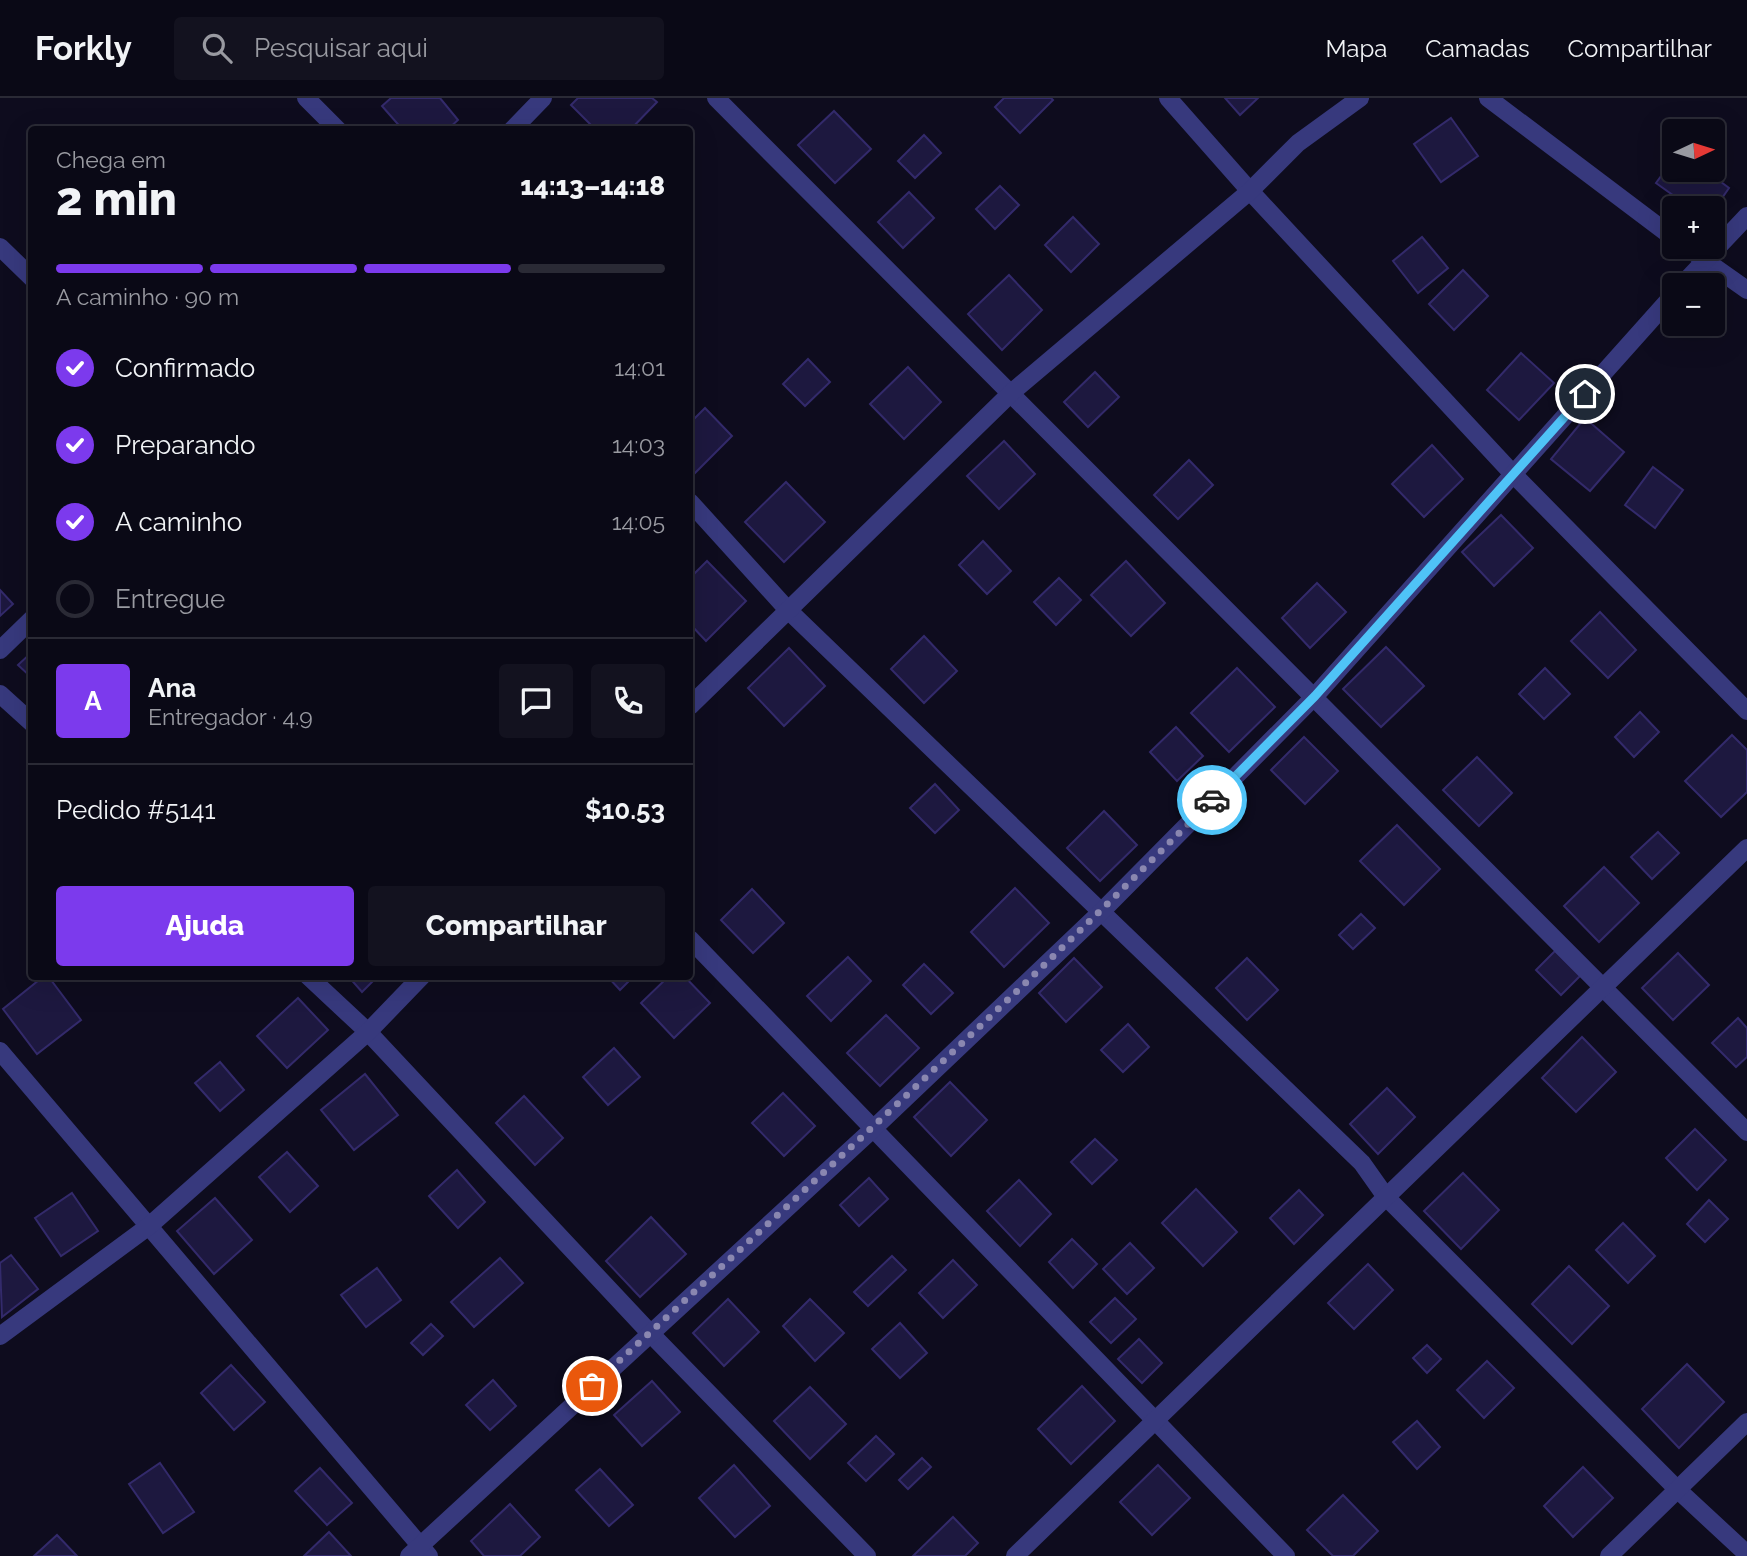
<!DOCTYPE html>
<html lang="pt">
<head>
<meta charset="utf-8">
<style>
	:root { --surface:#0a0916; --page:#13121f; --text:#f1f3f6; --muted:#999aa1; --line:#2a2a35; --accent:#7c3aed }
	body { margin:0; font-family:Raleway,sans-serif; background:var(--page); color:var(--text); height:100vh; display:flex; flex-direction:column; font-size:26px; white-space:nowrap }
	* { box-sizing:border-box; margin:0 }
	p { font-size:23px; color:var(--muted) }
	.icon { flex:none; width:38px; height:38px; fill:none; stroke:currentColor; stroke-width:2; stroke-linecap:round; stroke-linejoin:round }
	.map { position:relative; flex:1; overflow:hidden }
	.drawer { position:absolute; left:28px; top:28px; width:665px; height:854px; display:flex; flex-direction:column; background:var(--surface); border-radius:7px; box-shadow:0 7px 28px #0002,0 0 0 2px var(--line) }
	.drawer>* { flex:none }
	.needle { width:46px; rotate:86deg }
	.controls { position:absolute; left:1662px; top:21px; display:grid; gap:14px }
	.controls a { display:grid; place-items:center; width:63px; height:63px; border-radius:7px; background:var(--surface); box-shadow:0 7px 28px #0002,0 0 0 2px var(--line); font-size:35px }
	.pin { position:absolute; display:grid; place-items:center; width:60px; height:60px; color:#fff; margin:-30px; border:4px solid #fff; border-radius:50%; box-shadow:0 2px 7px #0007 }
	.courier { position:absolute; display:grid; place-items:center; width:70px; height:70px; margin:-35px; border:5px solid #4fc3f7; border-radius:50%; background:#fff; color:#222; box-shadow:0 2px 9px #0007 }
	.summary em { font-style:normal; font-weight:800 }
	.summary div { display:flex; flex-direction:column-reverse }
	.summary { display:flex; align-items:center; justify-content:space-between; height:119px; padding:0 28px }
	h1 { font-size:46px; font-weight:800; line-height:52px }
	.bar { display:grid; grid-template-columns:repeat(4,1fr); gap:10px 7px; align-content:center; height:84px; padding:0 28px }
	.bar i { height:9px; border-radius:5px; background:var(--line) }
	.bar .current { background:var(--accent) }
	.bar p { grid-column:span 4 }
	.line { display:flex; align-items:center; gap:18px; padding:0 28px; border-top:2px solid var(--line) }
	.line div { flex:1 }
	.round { display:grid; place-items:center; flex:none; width:74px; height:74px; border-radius:7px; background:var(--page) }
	ol { padding:0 28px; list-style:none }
	li { display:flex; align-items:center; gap:21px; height:77px }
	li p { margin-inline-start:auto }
	li .icon { padding:7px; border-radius:50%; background:var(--accent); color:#fff; stroke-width:4 }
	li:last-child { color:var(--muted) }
	li i { width:38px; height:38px; border:4px solid var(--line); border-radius:50% }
	.action { display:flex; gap:14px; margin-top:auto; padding:14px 28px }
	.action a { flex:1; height:80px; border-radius:7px; background:var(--accent); color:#fff; font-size:28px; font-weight:800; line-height:80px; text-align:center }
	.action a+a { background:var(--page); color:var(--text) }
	header { display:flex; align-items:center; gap:42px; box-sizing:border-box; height:98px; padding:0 35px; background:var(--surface); border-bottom:2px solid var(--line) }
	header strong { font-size:33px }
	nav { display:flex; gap:38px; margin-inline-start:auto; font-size:24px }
	.search { width:490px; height:63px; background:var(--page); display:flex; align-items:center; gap:18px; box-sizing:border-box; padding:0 24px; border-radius:7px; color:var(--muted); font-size:26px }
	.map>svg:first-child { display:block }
	.building { fill:#1d183f; stroke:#332a6b; stroke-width:2 }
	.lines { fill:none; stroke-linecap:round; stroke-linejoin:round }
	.minor { stroke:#37397d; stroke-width:18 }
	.done { stroke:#8a87b0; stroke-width:7; stroke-dasharray:0 12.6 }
	.route { stroke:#4fc3f7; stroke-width:9 }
</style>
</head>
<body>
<header>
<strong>Forkly</strong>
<div class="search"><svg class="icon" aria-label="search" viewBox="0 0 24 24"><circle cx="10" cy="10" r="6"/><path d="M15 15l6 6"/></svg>Pesquisar aqui</div>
<nav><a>Mapa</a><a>Camadas</a><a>Compartilhar</a></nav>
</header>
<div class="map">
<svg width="1747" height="1458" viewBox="0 0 1747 1458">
	<rect width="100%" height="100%" fill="#0e0c1e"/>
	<g class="building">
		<polygon points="391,0 440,0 458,22 447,32 403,32 382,8"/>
		<polygon points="578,0 652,0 657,4 630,32 596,32 571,7"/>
		<polygon points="1004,0 1051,0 1053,2 1020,35 995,9"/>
		<polygon points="1225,0 1258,0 1240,17"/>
		<polygon points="834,13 871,51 835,85 798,47"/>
		<polygon points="1451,20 1478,58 1441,84 1414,46"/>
		<polygon points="924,37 941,55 915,80 898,63"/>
		<polygon points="1675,59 1675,72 1705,72 1729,90 1713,113 1713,110 1691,110 1656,85"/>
		<polygon points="1000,88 1019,107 995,131 976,111"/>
		<polygon points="909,94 934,120 903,150 878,124"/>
		<polygon points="1073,119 1099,146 1071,174 1045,147"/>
		<polygon points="1422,139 1448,170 1418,195 1393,163"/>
		<polygon points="1463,172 1488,198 1454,232 1429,206"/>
		<polygon points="1009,177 1042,212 1002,252 968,216"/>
		<polygon points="1521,255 1554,285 1519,322 1487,292"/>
		<polygon points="808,261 830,284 805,308 783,286"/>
		<polygon points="908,269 941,304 904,341 870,306"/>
		<polygon points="1095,274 1119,299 1088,329 1064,304"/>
		<polygon points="705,310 732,338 693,377 690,374 690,325"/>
		<polygon points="1585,320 1624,354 1590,393 1551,361"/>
		<polygon points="1004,343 1035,376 999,411 967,378"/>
		<polygon points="1432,347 1463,381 1424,419 1392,386"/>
		<polygon points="1189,362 1213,387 1178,421 1154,397"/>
		<polygon points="1653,369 1683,392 1655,430 1625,407"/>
		<polygon points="786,384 825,424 784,464 745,424"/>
		<polygon points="1501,417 1533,450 1494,488 1462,454"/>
		<polygon points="983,443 1011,473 987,496 959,467"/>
		<polygon points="707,463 746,503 706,543 690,526 690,480"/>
		<polygon points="1126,463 1165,505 1131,538 1091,497"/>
		<polygon points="1059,480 1081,502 1056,527 1034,504"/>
		<polygon points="1317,485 1346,514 1310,550 1282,520"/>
		<polygon points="0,492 13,506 0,518"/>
		<polygon points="1600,514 1636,552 1608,580 1571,543"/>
		<polygon points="924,538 957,573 924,605 891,571"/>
		<polygon points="1386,549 1424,588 1381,629 1343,591"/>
		<polygon points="789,550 825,588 784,628 748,590"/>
		<polygon points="32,554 32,580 18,567"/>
		<polygon points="1237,570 1275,609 1229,654 1191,615"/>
		<polygon points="1545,570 1570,596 1544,621 1519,596"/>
		<polygon points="1640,614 1659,634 1634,659 1615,639"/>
		<polygon points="1176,629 1203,658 1177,683 1150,654"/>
		<polygon points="1732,637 1747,652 1747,694 1721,719 1685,683"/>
		<polygon points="1304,639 1338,673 1305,706 1271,672"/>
		<polygon points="1477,659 1512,695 1479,728 1443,692"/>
		<polygon points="935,686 959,712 935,735 910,710"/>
		<polygon points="1104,713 1137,747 1100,783 1067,750"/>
		<polygon points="1397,727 1440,771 1404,807 1360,763"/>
		<polygon points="1658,734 1679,755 1652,781 1631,759"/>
		<polygon points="1604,769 1639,805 1599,844 1564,808"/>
		<polygon points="1015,790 1049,825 1004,869 971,834"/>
		<polygon points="752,791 784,825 753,855 721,822"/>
		<polygon points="1361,816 1375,830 1353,851 1339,837"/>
		<polygon points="1555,853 1580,878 1561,897 1536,872"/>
		<polygon points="1678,855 1709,887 1673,922 1642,890"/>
		<polygon points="848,859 871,883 831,923 807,898"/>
		<polygon points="1074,860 1102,889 1066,924 1039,895"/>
		<polygon points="1247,860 1278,892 1247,922 1216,890"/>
		<polygon points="924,866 953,895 931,916 903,887"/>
		<polygon points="44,878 48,878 81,922 37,956 3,911"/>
		<polygon points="348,878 378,878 362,894"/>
		<polygon points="607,878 634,878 620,892"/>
		<polygon points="669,878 684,878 710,905 674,940 641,905"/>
		<polygon points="298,900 328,932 287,970 257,938"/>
		<polygon points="886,917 919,950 880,988 847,955"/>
		<polygon points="1738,920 1747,930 1747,959 1736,969 1712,945"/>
		<polygon points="1128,926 1149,949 1123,974 1101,952"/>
		<polygon points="1582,939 1616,974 1576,1014 1542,980"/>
		<polygon points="614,950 640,979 608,1007 583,979"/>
		<polygon points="220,964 244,992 220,1013 195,985"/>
		<polygon points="365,976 398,1017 354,1052 321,1012"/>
		<polygon points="950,984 987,1022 951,1058 914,1019"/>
		<polygon points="1387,990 1415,1019 1378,1056 1350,1026"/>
		<polygon points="783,995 815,1028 784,1058 752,1025"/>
		<polygon points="524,998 563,1040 535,1067 496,1025"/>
		<polygon points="1695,1031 1726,1062 1697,1092 1666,1060"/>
		<polygon points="1095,1041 1117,1062 1092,1086 1071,1064"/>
		<polygon points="287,1054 318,1088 290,1114 259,1079"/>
		<polygon points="457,1072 485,1104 458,1130 429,1098"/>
		<polygon points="1463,1075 1499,1112 1461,1151 1424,1113"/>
		<polygon points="869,1080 888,1101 859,1128 840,1107"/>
		<polygon points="1019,1082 1051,1116 1020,1148 987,1113"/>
		<polygon points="1196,1091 1237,1134 1203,1168 1162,1125"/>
		<polygon points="1299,1092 1323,1117 1294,1146 1270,1120"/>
		<polygon points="72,1095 98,1133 61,1158 35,1120"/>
		<polygon points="215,1100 252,1142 214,1176 177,1133"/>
		<polygon points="1709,1102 1728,1121 1705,1144 1687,1126"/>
		<polygon points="651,1119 686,1156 640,1199 606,1163"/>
		<polygon points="1623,1125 1655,1158 1628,1185 1596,1152"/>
		<polygon points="1072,1141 1097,1166 1073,1190 1049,1164"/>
		<polygon points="1130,1145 1154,1170 1127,1196 1103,1171"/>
		<polygon points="11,1157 38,1191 2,1219 0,1165"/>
		<polygon points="892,1158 906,1172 868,1208 854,1194"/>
		<polygon points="500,1160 523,1185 474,1229 451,1204"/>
		<polygon points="953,1162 977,1187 943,1220 919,1195"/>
		<polygon points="1368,1166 1393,1192 1354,1231 1328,1205"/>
		<polygon points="1569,1168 1609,1208 1572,1246 1532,1206"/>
		<polygon points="377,1170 401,1202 366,1229 341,1197"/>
		<polygon points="1115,1200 1136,1221 1111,1245 1090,1224"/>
		<polygon points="728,1201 759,1234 724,1268 693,1235"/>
		<polygon points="810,1201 844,1235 815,1263 783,1228"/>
		<polygon points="900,1225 927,1255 900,1280 872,1251"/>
		<polygon points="431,1226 443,1238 423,1257 411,1245"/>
		<polygon points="1139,1241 1162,1265 1142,1285 1118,1261"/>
		<polygon points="1427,1247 1441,1261 1427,1275 1413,1260"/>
		<polygon points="1487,1263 1514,1290 1484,1320 1457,1292"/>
		<polygon points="1687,1266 1724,1304 1679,1350 1642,1311"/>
		<polygon points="231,1267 265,1304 234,1332 201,1295"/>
		<polygon points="493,1282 516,1308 490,1332 466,1307"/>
		<polygon points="652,1283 680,1314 642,1348 614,1317"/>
		<polygon points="1082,1288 1115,1323 1071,1366 1038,1331"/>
		<polygon points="810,1289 846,1326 810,1361 774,1323"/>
		<polygon points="1417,1323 1440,1349 1417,1371 1393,1344"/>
		<polygon points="876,1338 894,1356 866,1383 848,1365"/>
		<polygon points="922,1360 931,1369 908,1391 899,1382"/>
		<polygon points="160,1365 194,1414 163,1435 129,1386"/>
		<polygon points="734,1367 770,1408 735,1439 699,1400"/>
		<polygon points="1158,1367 1190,1400 1152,1437 1120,1404"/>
		<polygon points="1583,1369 1613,1400 1573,1439 1544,1408"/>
		<polygon points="320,1370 352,1405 327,1427 295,1393"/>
		<polygon points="600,1371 633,1407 609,1428 576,1392"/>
		<polygon points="1343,1397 1378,1433 1353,1458 1333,1458 1307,1432"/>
		<polygon points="510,1406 540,1439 520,1458 484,1458 471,1443"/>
		<polygon points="953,1419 978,1445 965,1458 913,1458"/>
		<polygon points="329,1434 351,1458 304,1458"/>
		<polygon points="57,1437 77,1458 34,1458"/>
	</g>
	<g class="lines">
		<g class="minor">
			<polyline points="306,0 338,32"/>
			<polyline points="716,0 1747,1034"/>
			<polyline points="1168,0 1250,93 1513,376 1747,613"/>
			<polyline points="1488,0 1675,141"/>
			<polyline points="512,32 543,0"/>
			<polyline points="0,149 32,180"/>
			<polyline points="1686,149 1747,192"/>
			<polyline points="1682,187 1747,118"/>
			<polyline points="690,404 787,511 1362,1065 1386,1099 1678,1392 1747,1456"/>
			<polyline points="0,552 32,521"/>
			<polyline points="0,596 32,625"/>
			<polyline points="690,608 1011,295 1250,93 1298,45 1360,0"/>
			<polyline points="690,841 1286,1458"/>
			<polyline points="308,878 368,934 650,1235 867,1458"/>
			<polyline points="0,953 429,1458"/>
			<polyline points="0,1238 149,1128 368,934 422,878"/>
			<polyline points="409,1458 874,1030 1102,813 1315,598 1675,195"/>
			<polyline points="1015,1458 1747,750"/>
			<polyline points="1609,1458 1747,1324"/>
		</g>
	</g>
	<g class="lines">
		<path class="done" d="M592 1288C801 1095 1012 904 1212 702"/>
		<polyline class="route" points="1212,702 1315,598 1585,296"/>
	</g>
</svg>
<div class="controls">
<a><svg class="needle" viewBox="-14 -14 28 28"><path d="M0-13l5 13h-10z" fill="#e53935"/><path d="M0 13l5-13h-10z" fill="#999aa1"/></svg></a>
<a>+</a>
<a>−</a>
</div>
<div class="pin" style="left:592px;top:1288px;background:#ea580c"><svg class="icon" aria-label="bag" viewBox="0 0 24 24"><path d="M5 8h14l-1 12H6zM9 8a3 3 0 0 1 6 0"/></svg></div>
<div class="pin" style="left:1585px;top:296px;background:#1f2937"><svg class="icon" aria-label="home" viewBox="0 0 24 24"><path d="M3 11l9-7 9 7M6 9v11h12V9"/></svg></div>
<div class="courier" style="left:1212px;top:702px"><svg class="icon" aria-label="car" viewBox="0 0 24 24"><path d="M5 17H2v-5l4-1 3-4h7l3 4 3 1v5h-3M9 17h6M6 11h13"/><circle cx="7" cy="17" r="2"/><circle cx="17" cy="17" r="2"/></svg></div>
<section class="drawer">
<div class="summary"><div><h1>2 min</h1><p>Chega em</p></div><em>14:13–14:18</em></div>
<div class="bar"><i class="current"></i><i class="current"></i><i class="current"></i><i></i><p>A caminho · 90 m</p></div>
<ol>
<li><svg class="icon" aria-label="check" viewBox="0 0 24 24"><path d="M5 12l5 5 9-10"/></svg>Confirmado<p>14:01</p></li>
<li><svg class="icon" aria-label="check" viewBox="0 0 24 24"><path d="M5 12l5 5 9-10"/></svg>Preparando<p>14:03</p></li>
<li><svg class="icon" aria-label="check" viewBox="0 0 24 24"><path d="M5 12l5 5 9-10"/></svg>A caminho<p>14:05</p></li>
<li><i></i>Entregue</li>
</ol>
<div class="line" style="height:126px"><b class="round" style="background:var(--accent);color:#fff">A</b><div><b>Ana</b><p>Entregador · 4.9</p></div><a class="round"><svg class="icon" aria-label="chat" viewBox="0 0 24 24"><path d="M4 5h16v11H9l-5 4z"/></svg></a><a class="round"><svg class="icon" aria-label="phone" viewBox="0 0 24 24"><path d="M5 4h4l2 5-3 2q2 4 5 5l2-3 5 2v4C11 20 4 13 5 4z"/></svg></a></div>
<div class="line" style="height:91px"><div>Pedido #5141</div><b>$10.53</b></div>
<div class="action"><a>Ajuda</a><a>Compartilhar</a></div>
</section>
</div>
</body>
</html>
